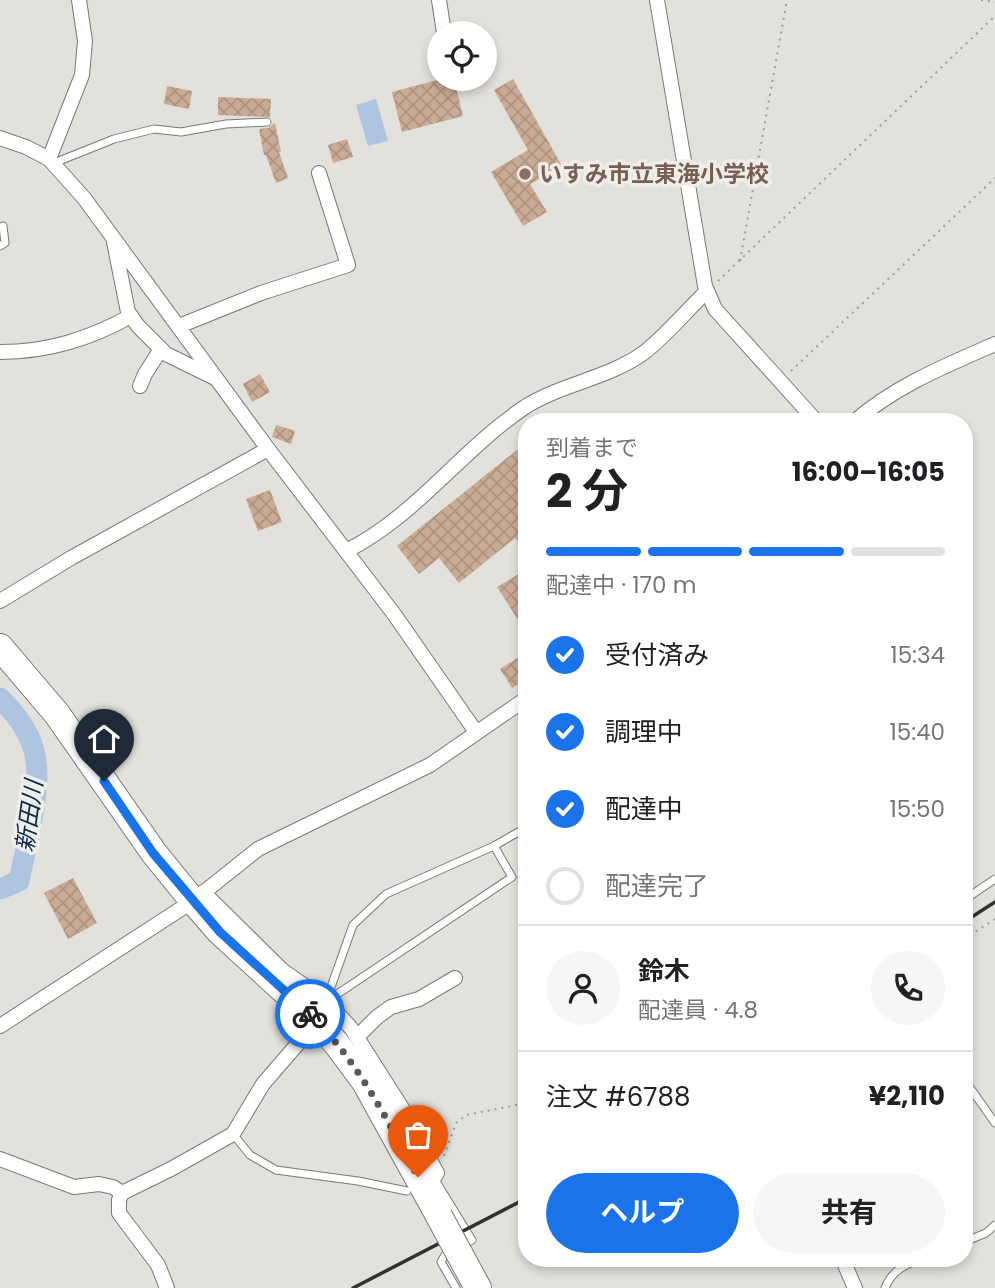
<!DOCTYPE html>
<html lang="ja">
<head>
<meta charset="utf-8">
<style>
	:root { --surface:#fff; --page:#f6f6f6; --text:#202124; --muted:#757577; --line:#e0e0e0; --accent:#1a73e8 }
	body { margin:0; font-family:Poppins,"Noto Sans JP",sans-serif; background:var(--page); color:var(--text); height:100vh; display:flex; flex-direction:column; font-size:26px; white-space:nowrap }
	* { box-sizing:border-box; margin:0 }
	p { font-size:23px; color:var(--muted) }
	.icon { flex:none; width:38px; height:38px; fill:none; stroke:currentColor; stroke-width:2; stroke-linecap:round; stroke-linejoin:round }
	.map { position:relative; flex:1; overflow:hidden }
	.panel { position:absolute; left:518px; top:413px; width:455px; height:854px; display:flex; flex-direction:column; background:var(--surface); border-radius:28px; box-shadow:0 4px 10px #0003 }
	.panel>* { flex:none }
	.tools { position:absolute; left:427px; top:21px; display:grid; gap:14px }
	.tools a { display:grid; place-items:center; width:70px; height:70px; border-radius:50%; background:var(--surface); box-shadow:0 4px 10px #0003; font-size:35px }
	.pin { position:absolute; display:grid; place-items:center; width:60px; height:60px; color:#fff; margin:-72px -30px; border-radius:50% 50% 50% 0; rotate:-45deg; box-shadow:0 0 7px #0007 }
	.pin .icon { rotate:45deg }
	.courier { position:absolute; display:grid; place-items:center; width:70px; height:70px; margin:-35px; border:5px solid #1a73e8; border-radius:50%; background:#fff; color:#222; box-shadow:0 2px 9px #0007 }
	.overview em { font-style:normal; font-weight:700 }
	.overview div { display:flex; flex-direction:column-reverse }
	.overview { display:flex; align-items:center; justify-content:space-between; height:119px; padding:0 28px }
	h1 { font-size:46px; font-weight:700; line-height:52px }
	.bar { display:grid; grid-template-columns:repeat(4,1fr); gap:10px 7px; align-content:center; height:84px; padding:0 28px }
	.bar i { height:9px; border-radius:5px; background:var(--line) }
	.bar .selected { background:var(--accent) }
	.bar p { grid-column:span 4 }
	.line { display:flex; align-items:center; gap:18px; padding:0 28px; border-top:2px solid var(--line) }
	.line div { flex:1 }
	.round { display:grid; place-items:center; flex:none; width:74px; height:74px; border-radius:37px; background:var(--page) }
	ol { padding:0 28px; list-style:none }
	li { display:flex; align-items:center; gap:21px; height:77px }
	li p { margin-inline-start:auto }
	li .icon { padding:7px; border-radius:50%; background:var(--accent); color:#fff; stroke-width:4 }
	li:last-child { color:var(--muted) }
	li i { width:38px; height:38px; border:4px solid var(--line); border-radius:50% }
	.cta { display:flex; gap:14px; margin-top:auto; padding:14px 28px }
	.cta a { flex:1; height:80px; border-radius:42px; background:var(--accent); color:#fff; font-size:28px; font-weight:700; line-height:80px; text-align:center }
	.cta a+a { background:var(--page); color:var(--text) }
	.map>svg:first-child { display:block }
	.water { fill:#adc5e0 }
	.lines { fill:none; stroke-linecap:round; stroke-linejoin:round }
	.river { stroke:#adc5e0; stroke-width:21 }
	.building { fill:url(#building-cross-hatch) }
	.lane-casing { stroke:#7a7873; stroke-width:9 }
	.street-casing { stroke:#7a7873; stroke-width:16 }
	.highway-casing { stroke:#7a7873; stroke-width:28 }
	.path { stroke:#9d9c97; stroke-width:2; stroke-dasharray:2 5; stroke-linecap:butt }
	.lane { stroke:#fff; stroke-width:7 }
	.street { stroke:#fff; stroke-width:14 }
	.highway { stroke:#fff; stroke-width:26 }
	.rail { stroke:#32312e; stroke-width:3.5 }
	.highway-bridge-casing { stroke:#7a7873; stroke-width:28; stroke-linecap:butt }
	.highway-bridge { stroke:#fff; stroke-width:26 }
	.done { stroke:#5c5a57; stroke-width:7; stroke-dasharray:0 12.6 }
	.route { stroke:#1a73e8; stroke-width:9 }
	.education-dot { fill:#8d6e63; stroke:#f0eee8; stroke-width:2.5 }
	.labels { text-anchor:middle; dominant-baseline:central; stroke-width:7; stroke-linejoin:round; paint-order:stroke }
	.education-label { font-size:23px; font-weight:bold; fill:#785e54; stroke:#f0eee8; text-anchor:start }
	.water-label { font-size:24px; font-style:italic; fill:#052a4e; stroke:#f0eee8 }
</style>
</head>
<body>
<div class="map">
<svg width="995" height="1288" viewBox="0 0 995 1288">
	<defs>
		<pattern id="building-cross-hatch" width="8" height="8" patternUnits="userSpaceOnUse" patternTransform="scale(1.75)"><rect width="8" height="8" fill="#caac96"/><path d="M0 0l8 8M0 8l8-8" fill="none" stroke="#ad9380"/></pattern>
	</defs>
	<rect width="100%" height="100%" fill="#e3e1db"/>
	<polygon class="water" points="376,99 388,141 368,146 356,105"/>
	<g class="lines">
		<path class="river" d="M0 698C14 712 27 728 33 747 45 782 26 844 19 881L0 889"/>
	</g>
	<g class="building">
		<polygon points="441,79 454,79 463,116 402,132 392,92"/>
		<polygon points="513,79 562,166 530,184 547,212 523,226 491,172 528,150 494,90"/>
		<polygon points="167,86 192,91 189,109 164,104"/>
		<polygon points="218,97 271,99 270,117 218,115"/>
		<polygon points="275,123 281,152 279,152 288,178 276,183 266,155 264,155 259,129 268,128"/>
		<polygon points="347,139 353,157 333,163 328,145"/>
		<polygon points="260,374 270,392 252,402 243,384"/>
		<polygon points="276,425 295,431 291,444 272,437"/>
		<polygon points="517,450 527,462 527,488 521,492 527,499 527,540 521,545 515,538 459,583 439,558 419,574 397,546"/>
		<polygon points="270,490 282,522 258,531 246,499"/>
		<polygon points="527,569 527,634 497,587"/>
		<polygon points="527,652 527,679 512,688 500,669"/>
		<polygon points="73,878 97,923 68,939 44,893"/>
	</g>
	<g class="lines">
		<defs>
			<g id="lane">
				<polyline points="54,163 114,139 154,129 181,132 226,124 267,122"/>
				<polyline points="0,246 5,243 3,226"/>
				<polyline points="964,900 995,879"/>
				<polyline points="326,1001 353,925 386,894 494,846 527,827"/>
				<polyline points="327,1001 512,877 494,846"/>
				<polyline points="964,1079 995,1123"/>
				<polyline points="233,1134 250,1155 276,1170 358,1181 407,1191"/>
				<polyline points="434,1178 472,1240 467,1243"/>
				<polyline points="964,1242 986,1233 995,1225"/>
				<polyline points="445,1255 441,1262 456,1288"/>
				<path d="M885 1288C892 1270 906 1264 924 1258"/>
			</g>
			<g id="street">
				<polyline points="439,0 444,33"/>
				<polyline points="657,0 705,286 715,309 817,422"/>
				<polyline points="0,138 26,147 49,159 84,198 268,449 394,614 476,732"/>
				<polyline points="49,159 82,75 85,41 79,0"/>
				<polyline points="114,242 128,312 138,326 166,354 215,378"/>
				<polyline points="179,326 261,293 348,265 319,173"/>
				<path d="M0 352C48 352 89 339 131 316"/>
				<polyline points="140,386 145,374 161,349"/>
				<path d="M854 422C895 386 945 366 995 344"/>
				<path d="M346 551C415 517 461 450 525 407 561 384 606 379 642 354 662 340 688 309 707 291"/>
				<polyline points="0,601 71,558 268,449"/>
				<polyline points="203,892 282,970 326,1001 351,1028 402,1108 437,1173 434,1178"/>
				<polyline points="0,1026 193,901 258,849 430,765 527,698"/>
				<polyline points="357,1037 377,1017 391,1007 419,999 455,978"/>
				<polyline points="0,1159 74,1187 99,1184 113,1187 122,1193"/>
				<polyline points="842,1258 855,1288"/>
				<polyline points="167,1288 158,1265 119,1213 119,1200 122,1193 171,1169 233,1134 263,1084 301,1040 312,1016 326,1001"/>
			</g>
			<g id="highway">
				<polyline points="0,647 57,714 154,853 193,901 220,932 312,1016 336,1043 365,1082 439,1216"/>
				<polyline points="459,1253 478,1288"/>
			</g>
		</defs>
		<use href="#lane" class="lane-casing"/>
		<use href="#street" class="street-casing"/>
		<use href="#highway" class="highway-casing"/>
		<g class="path">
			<polyline points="981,0 995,2"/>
			<polyline points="740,261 787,0"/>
			<polyline points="718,281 995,16"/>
			<polyline points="791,371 995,178"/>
			<polyline points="964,939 995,919"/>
			<polyline points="444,1156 456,1123 466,1115 527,1103"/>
		</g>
		<use href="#lane" class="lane"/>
		<use href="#street" class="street"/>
		<use href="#highway" class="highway"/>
		<g class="rail">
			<polyline points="964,922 995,902"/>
			<polyline points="353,1288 527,1198"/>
		</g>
		<defs>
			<polyline id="highway-bridge" points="439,1216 459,1253"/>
		</defs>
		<use href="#highway-bridge" class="highway-bridge-casing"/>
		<use href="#highway-bridge" class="highway-bridge"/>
	</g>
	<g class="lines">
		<path class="done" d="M310 1014C357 1060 387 1119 418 1177"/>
		<polyline class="route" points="104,781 153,853 220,932 310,1014"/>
	</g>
	<circle class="education-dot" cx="525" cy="174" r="7"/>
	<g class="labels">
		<g class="education-label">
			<text x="539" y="174">いすみ市立東海小学校</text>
		</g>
		<g class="water-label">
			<text transform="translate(29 816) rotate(-82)">新田川</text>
		</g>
	</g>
</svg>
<div class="tools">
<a><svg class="icon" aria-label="locate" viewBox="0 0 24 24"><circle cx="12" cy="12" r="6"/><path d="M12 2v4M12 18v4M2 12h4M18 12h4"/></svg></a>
</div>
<div class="pin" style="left:418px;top:1177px;background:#ea580c"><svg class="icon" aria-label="bag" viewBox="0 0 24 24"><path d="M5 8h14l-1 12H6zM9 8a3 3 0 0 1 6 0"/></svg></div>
<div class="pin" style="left:104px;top:781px;background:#1f2937"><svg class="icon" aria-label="home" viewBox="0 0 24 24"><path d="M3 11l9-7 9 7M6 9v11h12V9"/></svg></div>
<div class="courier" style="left:310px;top:1014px"><svg class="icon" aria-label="bike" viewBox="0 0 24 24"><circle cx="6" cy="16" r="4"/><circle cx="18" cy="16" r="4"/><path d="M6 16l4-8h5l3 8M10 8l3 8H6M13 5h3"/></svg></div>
<section class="panel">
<div class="overview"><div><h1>2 分</h1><p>到着まで</p></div><em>16:00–16:05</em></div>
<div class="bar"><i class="selected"></i><i class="selected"></i><i class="selected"></i><i></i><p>配達中 · 170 m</p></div>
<ol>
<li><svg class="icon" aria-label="check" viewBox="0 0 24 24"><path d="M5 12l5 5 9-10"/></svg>受付済み<p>15:34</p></li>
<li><svg class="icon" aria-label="check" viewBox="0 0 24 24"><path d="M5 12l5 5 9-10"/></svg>調理中<p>15:40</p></li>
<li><svg class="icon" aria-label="check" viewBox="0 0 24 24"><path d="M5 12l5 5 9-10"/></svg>配達中<p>15:50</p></li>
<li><i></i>配達完了</li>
</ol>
<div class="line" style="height:126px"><a class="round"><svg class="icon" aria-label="person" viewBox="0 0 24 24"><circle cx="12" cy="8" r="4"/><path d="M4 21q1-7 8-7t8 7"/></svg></a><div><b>鈴木</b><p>配達員 · 4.8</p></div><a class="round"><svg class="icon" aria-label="phone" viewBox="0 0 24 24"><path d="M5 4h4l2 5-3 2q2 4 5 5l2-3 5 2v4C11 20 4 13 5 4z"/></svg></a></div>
<div class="line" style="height:91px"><div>注文 #6788</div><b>¥2,110</b></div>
<div class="cta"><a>ヘルプ</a><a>共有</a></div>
</section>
</div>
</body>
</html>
